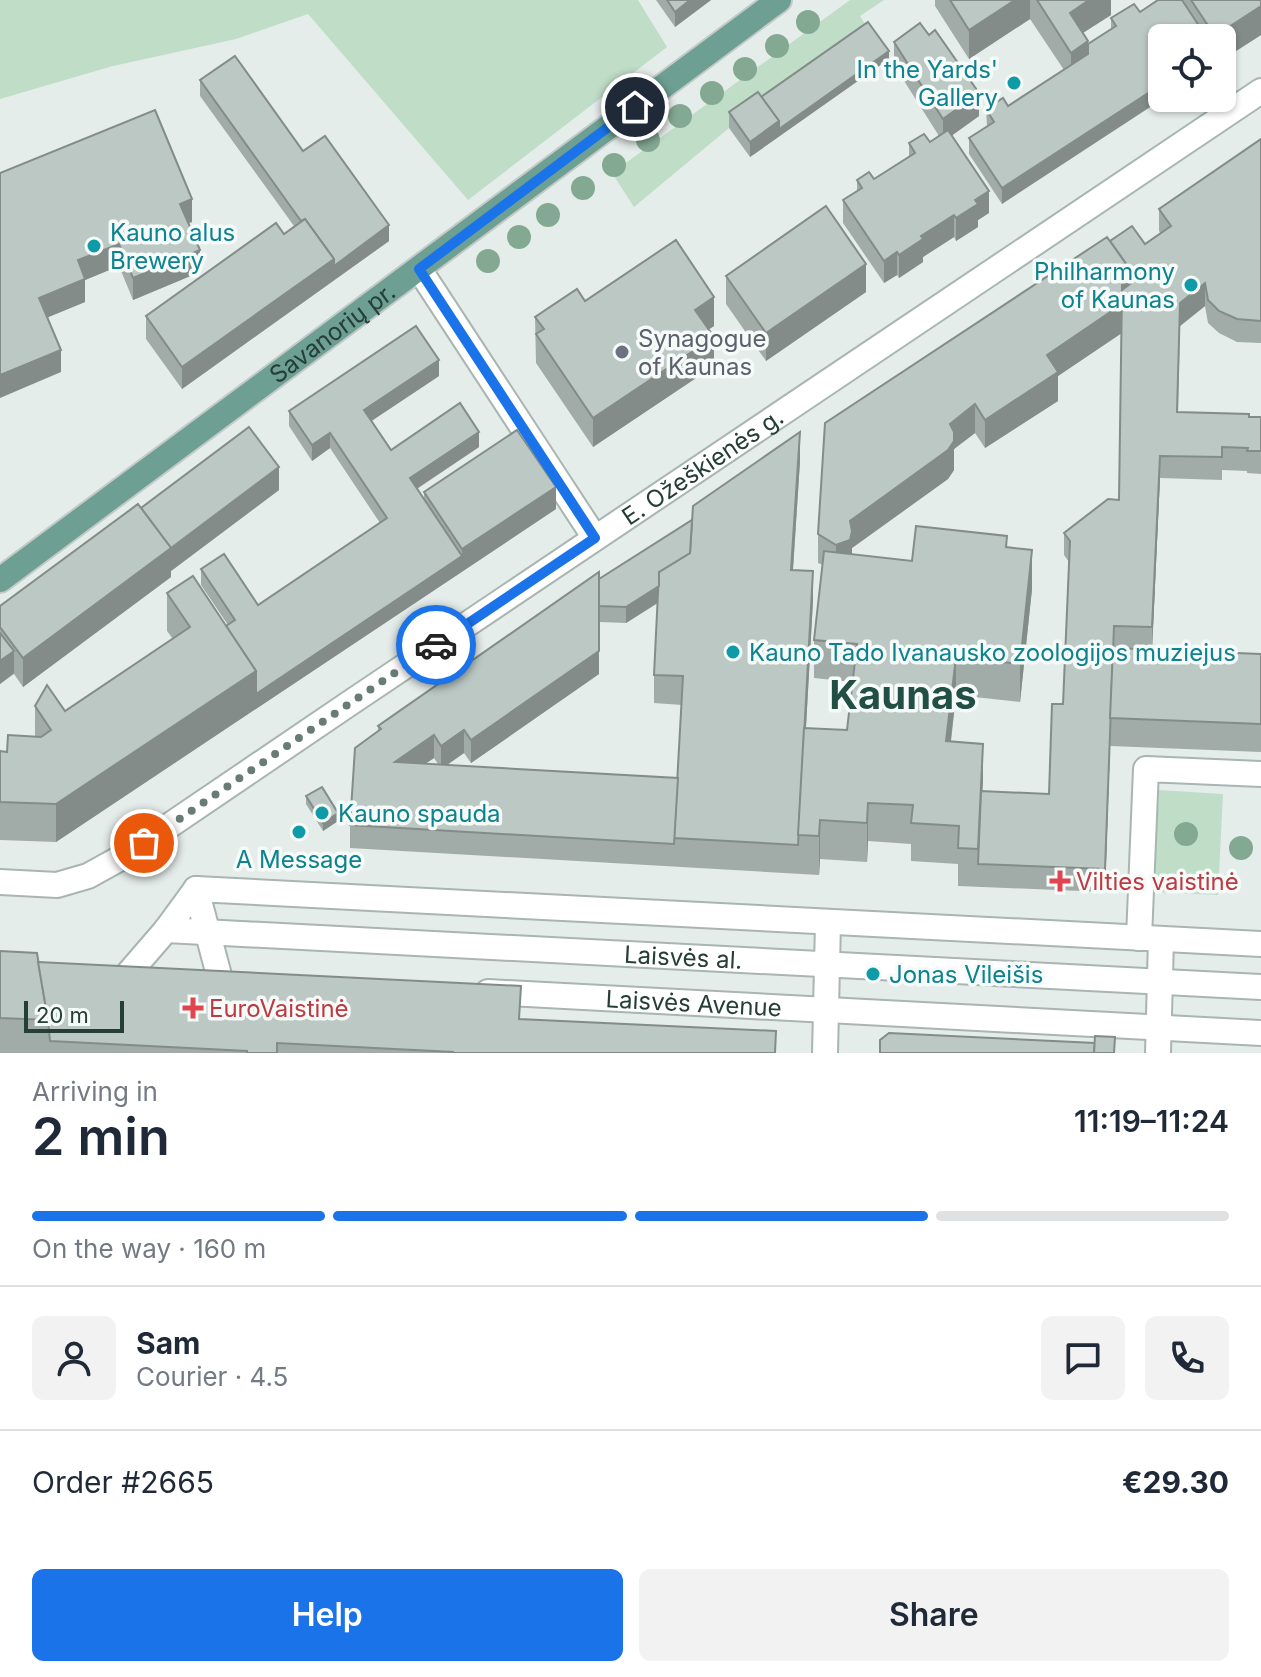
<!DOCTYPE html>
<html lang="en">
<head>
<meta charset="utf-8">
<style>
	:root { --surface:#fff; --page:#f2f2f3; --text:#1f2937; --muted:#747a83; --line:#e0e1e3; --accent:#1a73e8 }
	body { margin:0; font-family:Inter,sans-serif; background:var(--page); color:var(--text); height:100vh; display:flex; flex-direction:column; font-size:30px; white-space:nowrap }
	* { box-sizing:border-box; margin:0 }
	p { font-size:26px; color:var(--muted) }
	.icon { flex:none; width:44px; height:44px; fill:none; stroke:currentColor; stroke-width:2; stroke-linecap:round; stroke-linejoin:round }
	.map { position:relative; height:1053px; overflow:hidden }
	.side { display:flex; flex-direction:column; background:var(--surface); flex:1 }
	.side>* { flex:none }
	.controls { position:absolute; left:1148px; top:24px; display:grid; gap:16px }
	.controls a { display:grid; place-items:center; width:88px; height:88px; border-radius:12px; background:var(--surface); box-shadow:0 2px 6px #0004; font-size:40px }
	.scale { position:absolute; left:24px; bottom:20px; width:100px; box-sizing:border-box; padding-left:8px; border:4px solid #253e37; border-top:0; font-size:22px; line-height:28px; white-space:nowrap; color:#253e37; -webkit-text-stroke:6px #f6faf8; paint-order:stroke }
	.pin { position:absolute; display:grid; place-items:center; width:68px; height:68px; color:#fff; margin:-34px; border:4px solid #fff; border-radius:50%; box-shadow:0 2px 8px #0007 }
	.courier { position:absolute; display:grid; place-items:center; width:80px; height:80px; margin:-40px; border:6px solid #1a73e8; border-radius:50%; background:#fff; color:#222; box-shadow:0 2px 10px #0007 }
	.headline em { font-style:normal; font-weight:600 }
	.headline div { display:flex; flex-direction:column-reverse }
	.headline { display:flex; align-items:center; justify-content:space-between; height:136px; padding:0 32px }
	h1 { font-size:52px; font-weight:600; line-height:60px }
	.bar { display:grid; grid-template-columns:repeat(4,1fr); gap:12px 8px; align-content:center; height:96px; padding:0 32px }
	.bar i { height:10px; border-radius:6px; background:var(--line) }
	.bar .on { background:var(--accent) }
	.bar p { grid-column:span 4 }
	.line { display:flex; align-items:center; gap:20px; padding:0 32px; border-top:2px solid var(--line) }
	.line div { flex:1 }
	.round { display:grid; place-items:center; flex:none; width:84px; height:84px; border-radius:12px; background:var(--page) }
	.action { display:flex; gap:16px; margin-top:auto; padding:16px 32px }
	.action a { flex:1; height:92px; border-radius:12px; background:var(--accent); color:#fff; font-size:32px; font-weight:600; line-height:92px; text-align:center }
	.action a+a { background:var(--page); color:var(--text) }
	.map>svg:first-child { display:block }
	.green { fill:#c0ddc8 }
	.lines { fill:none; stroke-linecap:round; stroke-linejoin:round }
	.minor-casing { stroke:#a8b5b1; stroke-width:28 }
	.major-casing { stroke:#c2c9c7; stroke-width:28 }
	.minor { stroke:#fff; stroke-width:24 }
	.major { stroke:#6da092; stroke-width:24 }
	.tree { fill:#83a993 }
	.wall { fill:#a1aca8; fill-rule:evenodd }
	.shaded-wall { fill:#838c88 }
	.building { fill:#bbc8c3; stroke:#838c88; stroke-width:2 }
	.done { stroke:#687b76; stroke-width:8; stroke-dasharray:0 14.4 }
	.route { stroke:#1a73e8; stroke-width:10 }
	.culture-dot { fill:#0f9aa8; stroke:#f6faf8; stroke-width:3 }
	.worship-dot { fill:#6b7280; stroke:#f6faf8; stroke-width:3 }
	.health-dot { fill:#e0444e; stroke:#f6faf8; stroke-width:3 }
	.labels { text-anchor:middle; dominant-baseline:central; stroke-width:7; stroke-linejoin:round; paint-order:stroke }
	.culture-label { font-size:24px; fill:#0d838f; stroke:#f6faf8; text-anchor:start }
	.street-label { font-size:24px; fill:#253e37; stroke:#f6faf8 }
	.worship-label { font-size:24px; fill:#5b616d; stroke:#f6faf8; text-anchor:start }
	.health-label { font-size:24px; fill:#be3a42; stroke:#f6faf8; text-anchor:start }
	.town-label { font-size:40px; font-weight:bold; fill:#224f44; stroke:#f6faf8 }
</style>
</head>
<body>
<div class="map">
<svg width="1261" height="1053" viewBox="0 0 1261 1053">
	<rect width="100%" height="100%" fill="#e5edea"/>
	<g class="green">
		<polygon points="0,0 638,0 667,47 468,200 308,14 236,39 113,66 0,99"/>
		<polygon points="850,0 884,0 860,16 868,29 729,128 634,207 612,173"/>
		<polygon points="1159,790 1223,794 1218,895 1154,892"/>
	</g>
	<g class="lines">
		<defs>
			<g id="minor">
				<polyline points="419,269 595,538"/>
				<path id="s1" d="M0 882 57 885 88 876 126 855 350 703 1261 91"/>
				<polyline points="196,889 1261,944"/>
				<polyline points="196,889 220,979"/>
				<path id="s2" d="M166 930 1261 987"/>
				<polyline points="1139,938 1146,769 1261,774"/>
				<polyline points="128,974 166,930 196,889"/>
				<path id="s3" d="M488 992 1261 1033"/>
				<polyline points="825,1053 828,922"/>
				<polyline points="1158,1053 1161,939"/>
			</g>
			<g id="major">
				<path id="s4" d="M0 580 779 0"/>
			</g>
		</defs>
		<use href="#minor" class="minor-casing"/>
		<use href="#major" class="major-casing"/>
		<use href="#minor" class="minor"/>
		<use href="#major" class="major"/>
	</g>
	<g class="tree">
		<circle cx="808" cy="22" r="12"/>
		<circle cx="777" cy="46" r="12"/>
		<circle cx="745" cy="69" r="12"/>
		<circle cx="712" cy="93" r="12"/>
		<circle cx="680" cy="116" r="12"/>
		<circle cx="648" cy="140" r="12"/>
		<circle cx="614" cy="165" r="12"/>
		<circle cx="583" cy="188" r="12"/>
		<circle cx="548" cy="215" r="12"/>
		<circle cx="519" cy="237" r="12"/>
		<circle cx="488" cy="261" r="12"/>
		<circle cx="1186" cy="834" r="12"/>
		<circle cx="1241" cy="848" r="12"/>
	</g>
	<g class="wall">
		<polygon points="656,0 711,0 675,27"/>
		<polygon points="935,0 1111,0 1111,15 1083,33 1088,44 1111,29 1111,18 1140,12 1158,0 1261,0 1261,35 1222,60 1222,38 1162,38 1002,204 969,154 969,138 987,126 986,109 1008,106 1064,70 1030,19 969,59 935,6"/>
		<polygon points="894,42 979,116 952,135 989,213 978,220 978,227 956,241 954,237 923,257 923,262 899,278 897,275 884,283 843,223 843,200 857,191 857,180 874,179 909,156 909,143 930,142 939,136 894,65"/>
		<polygon points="889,59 750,157 729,128 729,112 761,97"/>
		<polygon points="200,80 389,241 182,389 146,339 146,316 284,234 294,226 200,96"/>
		<path d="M1261 139V343L1237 342 1219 333 1208 323 1205 306 1180 326 1178 412 1261 417V474L1247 473V471L1222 470V480L1160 478 1152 650 1261 654V752L1110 746 1105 892 958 886V864L911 861V844L868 841 867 862 820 859 819 875 350 848V825L378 731V726L599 579 800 461 793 570 813 600 806 728 847 730 853 682 814 678V640L823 565 818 563V534L1110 241 1145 244 1161 234 1159 231V209ZM1121 333 1119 500 1064 533V555L1069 562 1063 704 1049 794 982 791 951 742 956 695 1020 702 1032 589 1007 548 912 561 852 554V548L948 479 954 470V449L975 433 985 448 1058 401V376ZM658 603 654 675V703L682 705 678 778 447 765 464 753 471 763 599 674V622L626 623ZM434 758 438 764H425Z"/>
		<polygon points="0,173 192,222 188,223 200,272 133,300 119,266 85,280 85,302 48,317 61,372"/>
		<polygon points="726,276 866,292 766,361 726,304"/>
		<polygon points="585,301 714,326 708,329 714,366 593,447 536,363 535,317"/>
		<polygon points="439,376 371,421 391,450 479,447 417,489 424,499 424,492 556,509 56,842 0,840 0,751 7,752 35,736 35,706 65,711 173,639 167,631 167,593 226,626 228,625 201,585 201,569 258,605 380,523 330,448 312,461 289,426 289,411"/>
		<polygon points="279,490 171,571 171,577 23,687 14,674 0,684 0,606 141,508"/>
		<polygon points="306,796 338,821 323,831 306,804"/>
		<polygon points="0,951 38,962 521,1019 776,1053 0,1053"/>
	</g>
	<g class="shaded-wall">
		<polygon points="690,0 711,0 675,27 675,12"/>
		<polygon points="1015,0 1030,0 1030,19 969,59 969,30"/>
		<polygon points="1089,0 1111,0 1111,15 1070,41 1070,13"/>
		<polygon points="1261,6 1261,35 1222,60 1222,38 1215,38 1215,36"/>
		<polygon points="1088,41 1088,70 1071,81 1071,53"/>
		<polygon points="889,51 889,59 750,157 750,142 779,121"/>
		<polygon points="1162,84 1162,98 1164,98 1002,204 1002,188"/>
		<polygon points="979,93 979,116 943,142 943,119"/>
		<polygon points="989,191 989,213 978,220 978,227 956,241 956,218 975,200"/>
		<polygon points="192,199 192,222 180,226 180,204"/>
		<polygon points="954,215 954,237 923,257 923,262 899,278 899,255 921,236"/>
		<polygon points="389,225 389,241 182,389 182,367 334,259"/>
		<polygon points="119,244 119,266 85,280 85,302 39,321 39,298 78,260"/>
		<polygon points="200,250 200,272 133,300 133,278"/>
		<polygon points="897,252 897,275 884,283 884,261"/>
		<polygon points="866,264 866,292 766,361 766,333"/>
		<polygon points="1134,275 1134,304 1122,333 1058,376 1058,401 985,448 985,420 1047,355 1122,284"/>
		<polygon points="1205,283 1205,306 1180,326 1180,303"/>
		<polygon points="714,297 714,326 695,339 695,310"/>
		<polygon points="714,337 714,366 593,447 593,418"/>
		<polygon points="61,350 61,372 0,398 0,375"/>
		<polygon points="439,360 439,376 364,426 364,410"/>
		<polygon points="975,404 975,433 954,449 954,470 948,479 852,548 852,560 836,574 836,545 850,521 950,424"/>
		<polygon points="479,432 479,447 410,493 410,478"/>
		<polygon points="800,432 800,461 791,599 791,570"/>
		<polygon points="330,433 330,448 312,461 312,445"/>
		<polygon points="1160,456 1160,478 1152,650 1152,627"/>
		<polygon points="279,467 279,490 171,571 171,577 23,687 23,658"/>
		<polygon points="556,487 556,509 56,842 56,804 256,671 462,556 462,549"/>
		<polygon points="1032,550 1032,589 1020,702 1020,664"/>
		<polygon points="690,566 690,582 626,623 626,607"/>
		<polygon points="813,571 813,600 800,835 798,835"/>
		<polygon points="599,572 599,674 471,763 471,740"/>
		<polygon points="14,651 14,673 0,684 0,661"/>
		<polygon points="956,657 956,695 946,780 946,741"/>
		<polygon points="1110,728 1110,746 1105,892 1105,869"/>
		<polygon points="464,730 464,753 441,769 441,746"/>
		<polygon points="434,735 434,758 395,784 395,762"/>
		<polygon points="983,744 983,782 979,864 978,849"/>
		<polygon points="868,803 868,841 867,862 867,823"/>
		<polygon points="338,813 338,821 323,831 323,823"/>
		<polygon points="820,820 820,859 819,875 819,836"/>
	</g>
	<g class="building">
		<polygon points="667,0 690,0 675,12"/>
		<polygon points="950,0 1015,0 969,30"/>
		<polygon points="1037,0 1089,0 1070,13 1088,41 1071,53"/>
		<polygon points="1158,0 1182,0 1207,38 1162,38 1162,84 1002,188 969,138 994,122 986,109 1003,98 1008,106 1088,54 1088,44 1116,26 1111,18 1134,4 1140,12"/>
		<polygon points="1191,0 1261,0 1261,6 1215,36"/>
		<polygon points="868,22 889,51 779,129 779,121 761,97"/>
		<polygon points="920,23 929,35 935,30 979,93 943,119 894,42"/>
		<polygon points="235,56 303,151 325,136 389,225 334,266 334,259 305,219 301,221 200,80"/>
		<polygon points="758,92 779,121 750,142 729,112"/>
		<polygon points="155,110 192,199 180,204 200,250 133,278 119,244 78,260 85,279 39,298 61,350 0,375 0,173"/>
		<polygon points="948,130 989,191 975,200 978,204 956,218 954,215 921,236 923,239 899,255 897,252 884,261 843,200 862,188 857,180 869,172 874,179 915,153 909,143 924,134 930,142"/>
		<polygon points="1261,139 1261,321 1237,319 1219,311 1208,300 1205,283 1180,303 1177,412 1249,414 1249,417 1261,417 1261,451 1247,451 1248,448 1222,447 1222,457 1160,456 1152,627 1114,626 1105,869 978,864 981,791 1049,794 1052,704 1063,704 1070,541 1064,533 1108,499 1119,500 1122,290 1134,281 1134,275 1110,241 1132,226 1145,244 1171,226 1159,209"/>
		<polygon points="826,206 866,264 766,333 726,276"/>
		<polygon points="305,219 334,259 182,367 146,316 276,223 284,234"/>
		<polygon points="1107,237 1134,275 1122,284 1122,304 1047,355 1058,372 985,420 975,404 950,424 954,432 954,441 948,450 850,521 852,531 850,540 836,545 818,534 825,423"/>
		<polygon points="676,240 714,297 695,310 714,337 593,418 536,334 544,329 535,317 577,289 585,301"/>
		<polygon points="416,326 439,360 364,410 391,450 460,403 479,432 410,478 462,556 256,694 256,671 226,626 235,620 201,569 224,554 258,605 387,518 330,433 312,445 289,411"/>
		<polygon points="249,427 279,467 171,548 141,508"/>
		<polygon points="517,430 556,487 462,549 424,492"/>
		<polygon points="800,432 791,570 813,571 798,845 674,838 683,676 654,675 659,572 690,553 693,506"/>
		<polygon points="138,504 171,548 23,658 0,627 0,606"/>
		<polygon points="692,520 690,553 659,572 659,586 626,607 599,606 599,579"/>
		<polygon points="916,526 1007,536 1006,547 1032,550 1020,664 956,657 946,741 983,744 978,849 958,848 959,826 911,823 913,805 868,803 867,823 820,820 819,836 798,835 804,728 847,730 857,644 814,640 824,551 912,561"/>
		<polygon points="599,572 599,651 471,740 464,730 441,746 434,735 395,762 678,778 674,844 350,825 355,748 381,729 378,726"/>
		<polygon points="193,576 256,671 56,804 0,802 0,751 7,752 8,735 41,737 51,730 35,706 47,685 65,711 190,627 167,593"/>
		<polygon points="0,633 14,651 0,661"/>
		<polygon points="1113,648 1261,654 1261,724 1110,718"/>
		<polygon points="322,787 338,813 323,823 306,796"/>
		<polygon points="0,951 37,953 48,1020 0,1018"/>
		<polygon points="38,962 521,986 519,1019 776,1031 775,1053 453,1053 453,1052 277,1043 277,1053 247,1053 247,1051 50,1041 48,1020"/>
		<polygon points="889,1033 1095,1043 1094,1053 880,1053 880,1040"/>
		<polygon points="1095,1036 1115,1037 1114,1053 1094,1053"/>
	</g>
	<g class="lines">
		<polyline class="done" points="144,843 436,645"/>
		<polyline class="route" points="436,645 595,538 419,269 635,107"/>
	</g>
	<g class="culture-dot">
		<circle cx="1014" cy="83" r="8"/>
		<circle cx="94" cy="246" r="8"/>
		<circle cx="1191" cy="285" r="8"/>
		<circle cx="733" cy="652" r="8"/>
		<circle cx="322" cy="813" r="8"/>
		<circle cx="299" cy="832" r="8"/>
		<circle cx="873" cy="974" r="8"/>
	</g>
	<circle class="worship-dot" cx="622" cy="352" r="8"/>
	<g class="health-dot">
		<path d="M1056 869h8v8h8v8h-8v8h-8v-8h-8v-8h8z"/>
		<path d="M189 996h8v8h8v8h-8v8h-8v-8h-8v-8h8z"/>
	</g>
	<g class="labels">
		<g class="culture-label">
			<text x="998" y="69" text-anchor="end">In the Yards'<tspan x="998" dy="28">Gallery</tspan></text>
			<text x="110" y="232">Kauno alus<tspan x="110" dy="28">Brewery</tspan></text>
			<text x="1175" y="271" text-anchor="end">Philharmony<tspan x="1175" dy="28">of Kaunas</tspan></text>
			<text x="749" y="652">Kauno Tado Ivanausko zoologijos muziejus</text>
			<text x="338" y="813">Kauno spauda</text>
			<text x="299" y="859" text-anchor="middle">A Message</text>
			<text x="889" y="974">Jonas Vileišis</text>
		</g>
		<g class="street-label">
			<text stroke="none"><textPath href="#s4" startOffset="414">Savanorių pr.</textPath></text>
			<text stroke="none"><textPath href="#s1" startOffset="828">E. Ožeškienės g.</textPath></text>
			<text stroke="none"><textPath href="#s2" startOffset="518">Laisvės al.</textPath></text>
			<text stroke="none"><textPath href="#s3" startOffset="206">Laisvės Avenue</textPath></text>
		</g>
		<g class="worship-label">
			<text x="638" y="338">Synagogue<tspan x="638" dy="28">of Kaunas</tspan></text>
		</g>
		<g class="health-label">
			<text x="1076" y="881">Vilties vaistinė</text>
			<text x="209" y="1008">EuroVaistinė</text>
		</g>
		<g class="town-label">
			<text x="903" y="694">Kaunas</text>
		</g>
	</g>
</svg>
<div class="controls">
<a><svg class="icon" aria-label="locate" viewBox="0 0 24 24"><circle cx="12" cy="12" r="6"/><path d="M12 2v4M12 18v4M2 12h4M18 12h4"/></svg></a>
</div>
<div class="scale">20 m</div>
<div class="pin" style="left:144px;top:843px;background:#ea580c"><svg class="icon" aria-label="bag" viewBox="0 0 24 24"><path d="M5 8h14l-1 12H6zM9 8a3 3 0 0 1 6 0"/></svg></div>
<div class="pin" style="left:635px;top:107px;background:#1f2937"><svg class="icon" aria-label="home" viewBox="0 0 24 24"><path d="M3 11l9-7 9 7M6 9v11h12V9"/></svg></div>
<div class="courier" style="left:436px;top:645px"><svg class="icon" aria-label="car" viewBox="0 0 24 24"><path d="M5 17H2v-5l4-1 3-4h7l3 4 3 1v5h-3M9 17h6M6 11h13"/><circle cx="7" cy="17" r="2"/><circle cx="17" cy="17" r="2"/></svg></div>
</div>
<section class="side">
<div class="headline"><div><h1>2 min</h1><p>Arriving in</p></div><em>11:19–11:24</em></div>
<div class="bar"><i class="on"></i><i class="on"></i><i class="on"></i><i></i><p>On the way · 160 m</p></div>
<div class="line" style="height:144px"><a class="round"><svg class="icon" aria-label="person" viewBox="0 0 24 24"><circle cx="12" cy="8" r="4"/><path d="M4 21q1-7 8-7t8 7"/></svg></a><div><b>Sam</b><p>Courier · 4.5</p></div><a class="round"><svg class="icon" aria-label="chat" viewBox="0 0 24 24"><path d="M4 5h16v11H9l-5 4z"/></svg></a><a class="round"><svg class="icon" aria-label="phone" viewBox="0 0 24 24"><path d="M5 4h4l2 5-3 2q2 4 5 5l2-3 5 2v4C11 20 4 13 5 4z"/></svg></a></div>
<div class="line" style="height:104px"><div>Order #2665</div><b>€29.30</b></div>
<div class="action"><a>Help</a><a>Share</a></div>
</section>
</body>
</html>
